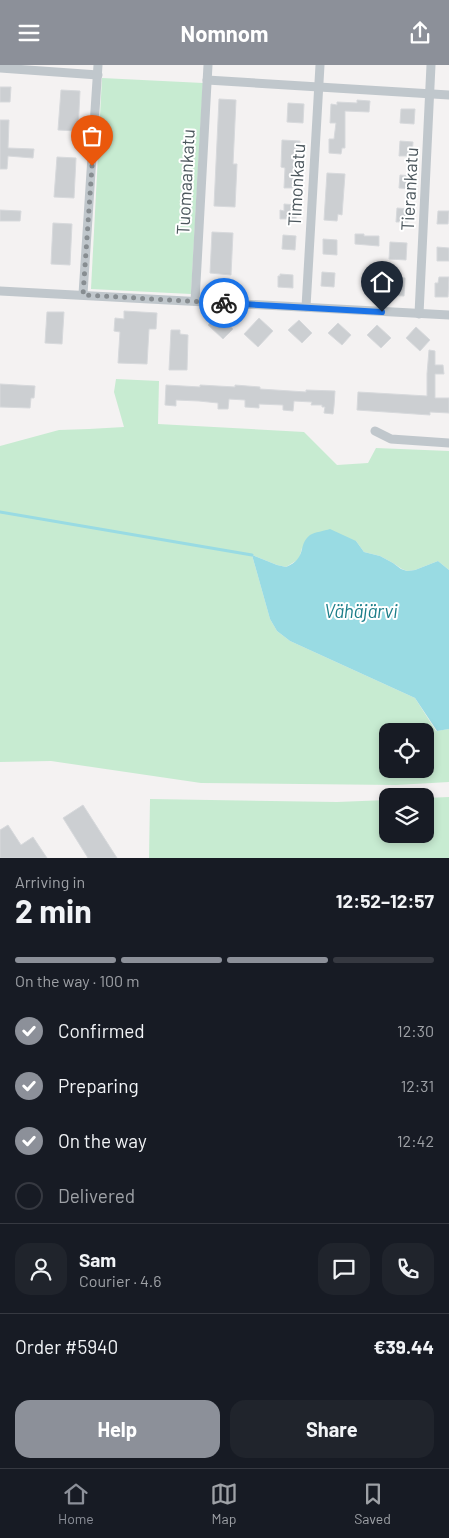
<!DOCTYPE html>
<html lang="en">
<head>
<meta charset="utf-8">
<style>
	:root { --surface:#171b24; --page:#20242c; --text:#f1f3f6; --muted:#9ea1a6; --line:#363941; --accent:#8c9099 }
	body { margin:0; font-family:Barlow,sans-serif; background:var(--page); color:var(--text); height:100vh; display:flex; flex-direction:column; font-size:19px; white-space:nowrap }
	* { box-sizing:border-box; margin:0 }
	p { font-size:16px; color:var(--muted) }
	.icon { flex:none; width:28px; height:28px; fill:none; stroke:currentColor; stroke-width:2; stroke-linecap:round; stroke-linejoin:round }
	.map { position:relative; height:793px; overflow:hidden }
	.sheet { display:flex; flex-direction:column; background:var(--surface); flex:1 }
	.sheet>* { flex:none }
	.fabs { position:absolute; left:379px; top:658px; display:grid; gap:10px }
	.fabs a { display:grid; place-items:center; width:55px; height:55px; border-radius:10px; background:var(--surface); box-shadow:0 2px 8px #0003; font-size:25px }
	.pin { position:absolute; display:grid; place-items:center; width:42px; height:42px; color:#fff; margin:-51px -21px; border-radius:50% 50% 50% 0; rotate:-45deg; box-shadow:0 0 5px #0007 }
	.pin .icon { rotate:45deg }
	.courier { position:absolute; display:grid; place-items:center; width:50px; height:50px; margin:-25px; border:4px solid #1a73e8; border-radius:50%; background:#fff; color:#222; box-shadow:0 1px 6px #0007 }
	.overview em { font-style:normal; font-weight:700 }
	.overview div { display:flex; flex-direction:column-reverse }
	.overview { display:flex; align-items:center; justify-content:space-between; height:85px; padding:0 15px }
	h1 { font-size:32px; font-weight:700; line-height:38px }
	.bar { display:grid; grid-template-columns:repeat(4,1fr); gap:8px 5px; align-content:center; height:60px; padding:0 15px }
	.bar i { height:6px; border-radius:4px; background:var(--line) }
	.bar .selected { background:var(--accent) }
	.bar p { grid-column:span 4 }
	.line { display:flex; align-items:center; gap:12px; padding:0 15px; border-top:1px solid var(--line) }
	.line div { flex:1 }
	.round { display:grid; place-items:center; flex:none; width:52px; height:52px; border-radius:15px; background:var(--page) }
	ol { padding:0 15px; list-style:none }
	li { display:flex; align-items:center; gap:15px; height:55px }
	li p { margin-inline-start:auto }
	li .icon { padding:5px; border-radius:50%; background:var(--accent); color:#fff; stroke-width:4 }
	li:last-child { color:var(--muted) }
	li i { width:28px; height:28px; border:2px solid var(--line); border-radius:50% }
	.primary-button { display:flex; gap:10px; margin-top:auto; padding:10px 15px }
	.primary-button a { flex:1; height:58px; border-radius:15px; background:var(--accent); color:#fff; font-size:20px; font-weight:700; line-height:58px; text-align:center }
	.primary-button a+a { background:var(--page); color:var(--text) }
	header { display:flex; justify-content:space-between; align-items:center; height:65px; padding:0 15px; background:var(--accent); color:#fff; font-size:22px; font-weight:700 }
	.dock { display:flex; justify-content:space-around; align-items:center; height:70px; border-top:1px solid var(--line); background:var(--surface); font-size:14px; color:var(--muted) }
	.dock a { display:grid; justify-items:center; gap:2px }
	.dock .selected { color:var(--accent) }
	.map>svg:first-child { display:block }
	.green { fill:#c7ebd1; fill-rule:evenodd }
	.water { fill:#99dbe3 }
	.lines { fill:none; stroke-linecap:round; stroke-linejoin:round }
	.stream { stroke:#99dbe3; stroke-width:3 }
	.building { fill:#cccfd2; stroke:#d7d9dc }
	.minor { stroke:#c0c7cc; stroke-width:9 }
	.done { stroke:#878d91; stroke-width:5; stroke-dasharray:0 9 }
	.route { stroke:#1a73e8; stroke-width:6 }
	.labels { text-anchor:middle; dominant-baseline:central; stroke-width:4; stroke-linejoin:round; paint-order:stroke }
	.street-label { font-size:18px; fill:#4c575d; stroke:#fff }
	.water-label { font-size:19px; font-style:italic; fill:#1c7e89; stroke:#fff }
</style>
</head>
<body>
<header><svg class="icon" aria-label="menu" viewBox="0 0 24 24"><path d="M4 6h16M4 12h16M4 18h16"/></svg>Nomnom<svg class="icon" aria-label="share" viewBox="0 0 24 24"><path d="M12 15V3M7 8l5-5 5 5M5 13v7h14v-7"/></svg></header>
<div class="map">
<svg width="449" height="793" viewBox="0 0 449 793">
	<rect width="100%" height="100%" fill="#f4f2f2"/>
	<g class="green">
		<polygon points="102,13 203,18 191,229 91,224"/>
		<path d="M116 314 159 316 158 359 304 367 337 400 368 398 376 383 449 386V505L438 496 415 505 407 506 402 504 393 498 380 491 364 487 356 476 302 483 299 494 286 502 277 500 252 490 270 554 277 566 290 576 415 633 436 666 449 664V717L396 720 201 718 51 696 0 697V381L59 365 89 364 124 362 114 327ZM388 666H425V704H388Z"/>
		<polygon points="449,732 449,793 149,793 150,734 337,737 387,735 388,769 425,769 425,733"/>
	</g>
	<path class="water" d="M330 464 356 476 364 487 380 491 393 498 401 504 407 506 415 505 438 496 449 505V664L437 666 415 633 290 576 277 566 270 554 252 490 277 500 286 502C308 493 297 480 310 470 315 467 324 466 330 464Z"/>
	<g class="lines">
		<polyline class="stream" points="0,447 252,490"/>
	</g>
	<g class="building">
		<polygon points="0,22 11,22 10,37 0,37"/>
		<polygon points="61,25 80,26 78,66 58,65"/>
		<polygon points="219,34 236,35 233,99 237,99 235,142 214,141"/>
		<polygon points="357,35 370,36 369,47 345,46 345,83 342,83 341,89 329,88 329,74 334,74 336,58 330,58 331,39 337,40 337,37 357,38"/>
		<polygon points="288,38 304,39 303,58 287,57"/>
		<polygon points="401,44 415,44 414,59 400,58"/>
		<polygon points="0,55 9,55 8,83 34,84 33,93 8,91 7,104 0,104"/>
		<polygon points="282,75 300,76 298,123 284,123 285,103 281,102"/>
		<polygon points="400,76 413,77 412,91 399,91"/>
		<polygon points="57,92 76,93 74,133 54,132"/>
		<polygon points="327,108 345,109 342,150 338,149 337,156 324,155"/>
		<polygon points="400,110 412,111 412,124 399,123"/>
		<polygon points="284,139 297,140 296,154 280,154 280,145 284,146"/>
		<polygon points="397,143 409,144 408,157 396,157"/>
		<polygon points="0,145 21,146 20,156 0,156"/>
		<polygon points="438,146 449,146 448,159 437,159"/>
		<polygon points="53,158 72,159 70,200 51,199"/>
		<polygon points="212,167 233,168 231,210 210,208"/>
		<polygon points="355,169 364,169 364,171 379,171 379,181 355,179"/>
		<polygon points="283,170 296,171 295,185 282,184"/>
		<polygon points="323,174 337,175 337,190 323,189"/>
		<polygon points="390,177 407,178 406,195 389,194"/>
		<polygon points="437,182 449,183 449,196 437,196"/>
		<polygon points="322,207 335,208 334,222 321,221"/>
		<polygon points="280,209 293,210 293,223 278,222 278,211 280,211"/>
		<polygon points="387,212 405,213 404,231 386,230"/>
		<polygon points="439,212 449,212 448,232 435,232 435,218 438,218"/>
		<polygon points="124,246 157,248 156,264 149,264 147,299 118,298 120,267 114,266 115,253 124,254"/>
		<polygon points="47,247 64,247 62,279 45,278"/>
		<polygon points="220,251 233,264 223,274 208,260 216,252 218,253"/>
		<polygon points="259,253 273,266 258,282 244,269"/>
		<polygon points="299,255 312,268 302,278 288,265"/>
		<polygon points="338,258 351,270 342,280 328,268"/>
		<polygon points="377,260 391,273 381,283 367,270"/>
		<polygon points="416,262 430,275 420,286 406,273"/>
		<polygon points="171,265 180,265 180,269 188,270 187,305 169,305"/>
		<polygon points="429,285 435,286 435,300 443,300 444,309 435,309 435,333 449,333 449,348 430,347 430,350 357,345 358,327 427,331 427,309"/>
		<polygon points="0,319 35,321 34,333 31,333 30,343 0,342"/>
		<polygon points="166,320 200,322 200,320 235,322 235,320 260,322 260,324 306,327 306,325 335,326 334,341 333,349 324,348 325,342 322,342 322,340 311,340 312,337 294,336 293,346 283,345 283,340 259,339 259,343 245,342 245,335 229,334 228,344 218,344 218,338 199,336 176,335 176,341 165,340"/>
		<polygon points="83,740 117,793 88,793 63,753"/>
		<polygon points="8,760 21,780 33,772 47,793 0,793 0,765"/>
	</g>
	<g class="lines">
		<g class="minor">
			<polyline points="0,3 98,10"/>
			<polyline points="207,15 449,30"/>
			<polyline points="0,226 449,250"/>
			<polyline points="83,229 98,0"/>
			<polyline points="195,236 208,0"/>
			<polyline points="306,242 320,0"/>
			<polyline points="419,249 431,0"/>
			<polyline points="375,366 391,374 449,378"/>
		</g>
	</g>
	<g class="lines">
		<polyline class="done" points="92,101 83,230 224,238"/>
		<polyline class="route" points="224,238 382,247"/>
	</g>
	<g class="labels">
		<g class="street-label">
			<text transform="translate(185 117) rotate(-87)">Tuomaankatu</text>
			<text transform="translate(296 120) rotate(-87)">Timonkatu</text>
			<text transform="translate(409 124) rotate(-87)">Tierankatu</text>
		</g>
		<g class="water-label">
			<text x="361" y="545">Vähäjärvi</text>
		</g>
	</g>
</svg>
<div class="fabs">
<a><svg class="icon" aria-label="locate" viewBox="0 0 24 24"><circle cx="12" cy="12" r="6"/><path d="M12 2v4M12 18v4M2 12h4M18 12h4"/></svg></a>
<a><svg class="icon" aria-label="layers" viewBox="0 0 24 24"><path d="M12 4l9 5-9 5-9-5zM3 14l9 5 9-5"/></svg></a>
</div>
<div class="pin" style="left:92px;top:101px;background:#ea580c"><svg class="icon" aria-label="bag" viewBox="0 0 24 24"><path d="M5 8h14l-1 12H6zM9 8a3 3 0 0 1 6 0"/></svg></div>
<div class="pin" style="left:382px;top:247px;background:#1f2937"><svg class="icon" aria-label="home" viewBox="0 0 24 24"><path d="M3 11l9-7 9 7M6 9v11h12V9"/></svg></div>
<div class="courier" style="left:224px;top:238px"><svg class="icon" aria-label="bike" viewBox="0 0 24 24"><circle cx="6" cy="16" r="4"/><circle cx="18" cy="16" r="4"/><path d="M6 16l4-8h5l3 8M10 8l3 8H6M13 5h3"/></svg></div>
</div>
<section class="sheet">
<div class="overview"><div><h1>2 min</h1><p>Arriving in</p></div><em>12:52–12:57</em></div>
<div class="bar"><i class="selected"></i><i class="selected"></i><i class="selected"></i><i></i><p>On the way · 100 m</p></div>
<ol>
<li><svg class="icon" aria-label="check" viewBox="0 0 24 24"><path d="M5 12l5 5 9-10"/></svg>Confirmed<p>12:30</p></li>
<li><svg class="icon" aria-label="check" viewBox="0 0 24 24"><path d="M5 12l5 5 9-10"/></svg>Preparing<p>12:31</p></li>
<li><svg class="icon" aria-label="check" viewBox="0 0 24 24"><path d="M5 12l5 5 9-10"/></svg>On the way<p>12:42</p></li>
<li><i></i>Delivered</li>
</ol>
<div class="line" style="height:90px"><a class="round"><svg class="icon" aria-label="person" viewBox="0 0 24 24"><circle cx="12" cy="8" r="4"/><path d="M4 21q1-7 8-7t8 7"/></svg></a><div><b>Sam</b><p>Courier · 4.6</p></div><a class="round"><svg class="icon" aria-label="chat" viewBox="0 0 24 24"><path d="M4 5h16v11H9l-5 4z"/></svg></a><a class="round"><svg class="icon" aria-label="phone" viewBox="0 0 24 24"><path d="M5 4h4l2 5-3 2q2 4 5 5l2-3 5 2v4C11 20 4 13 5 4z"/></svg></a></div>
<div class="line" style="height:65px"><div>Order #5940</div><b>€39.44</b></div>
<div class="primary-button"><a>Help</a><a>Share</a></div>
</section>
<nav class="dock">
<a class="selected"><svg class="icon" aria-label="home" viewBox="0 0 24 24"><path d="M3 11l9-7 9 7M6 9v11h12V9"/></svg>Home</a>
<a><svg class="icon" aria-label="map" viewBox="0 0 24 24"><path d="M3 6l6-2 6 2 6-2v14l-6 2-6-2-6 2zM9 4v14M15 6v14"/></svg>Map</a>
<a><svg class="icon" aria-label="saved" viewBox="0 0 24 24"><path d="M7 4h10v16l-5-4-5 4z"/></svg>Saved</a>
</nav>
</body>
</html>
